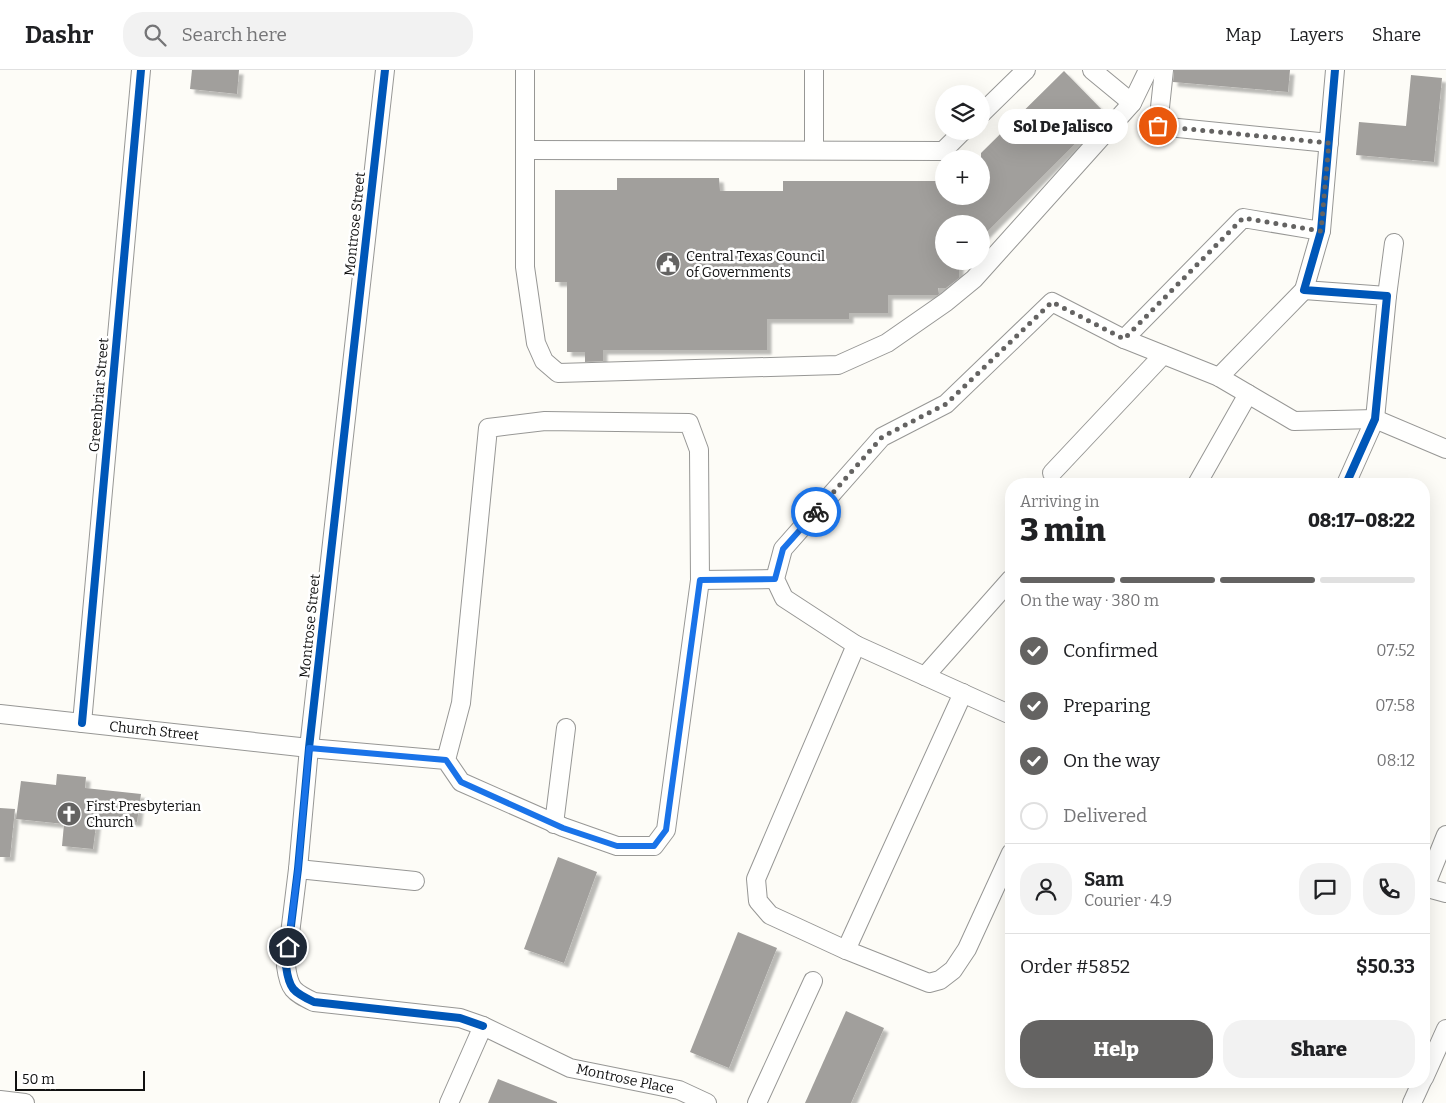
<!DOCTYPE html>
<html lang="en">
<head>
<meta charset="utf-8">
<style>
	:root { --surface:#fff; --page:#f2f2f2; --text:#202124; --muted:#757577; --line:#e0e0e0; --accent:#646362 }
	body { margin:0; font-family:Bitter,serif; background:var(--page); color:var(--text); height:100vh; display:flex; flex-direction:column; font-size:19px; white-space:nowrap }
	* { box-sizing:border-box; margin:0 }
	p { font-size:16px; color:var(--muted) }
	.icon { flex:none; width:28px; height:28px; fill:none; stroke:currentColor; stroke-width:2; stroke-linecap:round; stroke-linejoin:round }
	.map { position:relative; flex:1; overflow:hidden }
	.panel { position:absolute; left:1005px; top:408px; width:425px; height:610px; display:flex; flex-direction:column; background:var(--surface); border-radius:20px; box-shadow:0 5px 20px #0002 }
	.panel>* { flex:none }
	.fabs { position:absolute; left:935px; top:15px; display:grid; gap:10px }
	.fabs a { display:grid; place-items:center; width:55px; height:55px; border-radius:50%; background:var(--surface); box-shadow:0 5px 20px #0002; font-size:25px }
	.scale { position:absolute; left:15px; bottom:12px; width:130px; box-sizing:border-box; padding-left:5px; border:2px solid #111; border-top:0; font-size:14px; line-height:18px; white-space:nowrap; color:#111; -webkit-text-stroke:4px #fff; paint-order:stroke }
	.pin { position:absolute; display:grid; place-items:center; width:42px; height:42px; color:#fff; margin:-21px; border:2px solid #fff; border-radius:50%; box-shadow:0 1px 5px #0007 }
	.courier { position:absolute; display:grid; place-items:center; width:50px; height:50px; margin:-25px; border:4px solid #1a73e8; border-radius:50%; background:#fff; color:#222; box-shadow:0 1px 6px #0007 }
	.bubble { position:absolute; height:35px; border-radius:18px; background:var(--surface); box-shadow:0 5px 20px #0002; font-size:16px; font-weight:800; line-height:35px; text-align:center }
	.headline em { font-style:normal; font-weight:800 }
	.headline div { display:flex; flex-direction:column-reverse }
	.headline { display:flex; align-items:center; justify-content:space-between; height:85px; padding:0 15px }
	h1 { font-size:32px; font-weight:800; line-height:38px }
	.bar { display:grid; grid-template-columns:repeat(4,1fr); gap:8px 5px; align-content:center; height:60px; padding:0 15px }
	.bar i { height:6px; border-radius:4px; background:var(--line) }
	.bar .on { background:var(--accent) }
	.bar p { grid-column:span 4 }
	.line { display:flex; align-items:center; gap:12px; padding:0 15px; border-top:1px solid var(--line) }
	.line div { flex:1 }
	.round { display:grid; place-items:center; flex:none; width:52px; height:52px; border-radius:20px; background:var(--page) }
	ol { padding:0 15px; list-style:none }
	li { display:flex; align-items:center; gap:15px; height:55px }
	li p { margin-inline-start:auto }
	li .icon { padding:5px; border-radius:50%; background:var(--accent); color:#fff; stroke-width:4 }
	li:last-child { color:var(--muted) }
	li i { width:28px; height:28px; border:2px solid var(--line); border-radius:50% }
	.action { display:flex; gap:10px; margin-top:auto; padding:10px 15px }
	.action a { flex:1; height:58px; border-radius:20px; background:var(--accent); color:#fff; font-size:20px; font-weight:800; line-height:58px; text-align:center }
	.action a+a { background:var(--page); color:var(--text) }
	header { display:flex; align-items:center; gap:30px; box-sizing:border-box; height:70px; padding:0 25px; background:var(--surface); border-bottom:1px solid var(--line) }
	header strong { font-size:24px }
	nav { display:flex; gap:28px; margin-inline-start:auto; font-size:18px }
	.search { width:350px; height:45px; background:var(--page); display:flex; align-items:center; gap:12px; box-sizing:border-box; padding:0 18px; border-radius:20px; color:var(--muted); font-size:19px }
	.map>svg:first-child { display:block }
	.building { fill:#a19f9c; filter:url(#shadow) }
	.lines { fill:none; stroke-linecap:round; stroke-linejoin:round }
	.minor-casing { stroke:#979795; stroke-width:20 }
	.minor { stroke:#fffffe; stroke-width:18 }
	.cycleway-casing { stroke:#fff; stroke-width:11 }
	.cycleway { stroke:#0057b8; stroke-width:8 }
	.done { stroke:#646362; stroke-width:5; stroke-dasharray:0 9 }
	.route { stroke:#1a73e8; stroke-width:6 }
	.labels { text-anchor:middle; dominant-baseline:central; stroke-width:5; stroke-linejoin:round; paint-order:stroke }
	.street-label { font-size:14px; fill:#111; stroke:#fff }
	.poi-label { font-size:14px; fill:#111; stroke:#fff; text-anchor:start }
</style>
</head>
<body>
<header>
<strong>Dashr</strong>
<div class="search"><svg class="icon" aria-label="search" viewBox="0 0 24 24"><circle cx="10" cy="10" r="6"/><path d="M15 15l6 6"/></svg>Search here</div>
<nav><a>Map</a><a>Layers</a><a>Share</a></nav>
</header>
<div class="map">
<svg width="1446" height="1033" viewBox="0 0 1446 1033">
	<defs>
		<filter id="shadow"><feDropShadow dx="4.5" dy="4.5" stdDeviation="1" flood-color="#0004"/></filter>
	</defs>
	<rect width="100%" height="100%" fill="#fdfcf7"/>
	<g class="building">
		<polygon points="192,0 239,0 237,24 190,19"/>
		<polygon points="1174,0 1290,0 1288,22 1173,12"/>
		<polygon points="1064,1 1106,44 1092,62 1090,59 981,168 981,154 944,154 944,191 959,191 959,208 946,218 938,218 939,224 938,225 888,225 888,243 849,243 849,249 767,249 767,280 603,280 603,291 585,292 585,282 567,282 567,212 555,212 555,120 617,120 617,108 719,108 720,121 783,121 783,111 944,111 944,126 981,126 981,83"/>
		<polygon points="1411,5 1442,8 1434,92 1356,85 1359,52 1406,56"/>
		<polygon points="57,704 86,707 85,718 141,724 137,752 97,748 93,779 62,776 64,754 16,749 21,711 56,715"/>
		<polygon points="0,738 15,739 10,787 0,787"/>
		<polygon points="558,787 597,802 564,893 524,879"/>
		<polygon points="738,862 777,878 729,998 690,982"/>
		<polygon points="846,941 884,958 851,1033 805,1033"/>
		<polygon points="498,1009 557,1032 557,1033 488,1033"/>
	</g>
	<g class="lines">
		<defs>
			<g id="minor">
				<path d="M385 0 309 678 298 799 286 896C289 919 293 922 314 932L460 948 483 956"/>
				<polyline points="525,0 525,197 536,273 544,291 558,303 838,295 887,273 946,232 974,209 1132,33 1148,0"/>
				<polyline points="1092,0 1132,33"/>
				<polyline points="1164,0 1158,56 1329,73"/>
				<polyline points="1335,0 1321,161 1304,220 1387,226 1375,349 1346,414"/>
				<polyline points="981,44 1026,0"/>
				<polyline points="814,79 814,0"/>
				<polyline points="525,80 943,81 963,61"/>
				<polyline points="1387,226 1394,173"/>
				<polyline points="1124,269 1219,307 1294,351 1375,349 1446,379"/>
				<polyline points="1219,307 1304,220"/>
				<polyline points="1052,403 1163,285"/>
				<polyline points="1197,414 1248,324"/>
				<polyline points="700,510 775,509"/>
				<polyline points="856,575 1011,645"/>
				<polyline points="925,606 1011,509"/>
				<polyline points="0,644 309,678 446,690 461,633 488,358 545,351 689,353 699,380 700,510 666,760 654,776 617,776 563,757 461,712 446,690"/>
				<polyline points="82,653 141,0"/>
				<polyline points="554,754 566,658"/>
				<polyline points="1011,783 967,879 953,900 940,910 929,913 846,880 770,845 758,831 756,809 856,575 784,528 775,509 783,479 882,367 946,334 1052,232 1124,269 1243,148 1321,161"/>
				<polyline points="298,799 415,811"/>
				<polyline points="1424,817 1446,823"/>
				<polyline points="1425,817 1446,765"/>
				<polyline points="846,880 963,623"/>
				<polyline points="1424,1008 1446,959"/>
				<polyline points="0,1030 25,1033"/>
				<polyline points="449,1033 483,956 570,998 679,1020 707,1033"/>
				<polyline points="757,1033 813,911"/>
				<polyline points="1412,1033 1422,1011"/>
			</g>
		</defs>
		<use href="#minor" class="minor-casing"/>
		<use href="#minor" class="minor"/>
		<defs>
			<g id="cycleway">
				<path d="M385 0 309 678 298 799 286 896C289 919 293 922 314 932L460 948 483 956"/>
				<polyline points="1335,0 1321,161 1304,220 1387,226 1375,349 1346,414"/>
				<polyline points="82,653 141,0"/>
			</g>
		</defs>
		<use href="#cycleway" class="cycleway-casing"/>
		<use href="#cycleway" class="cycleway"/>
	</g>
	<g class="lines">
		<polyline class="done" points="816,442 882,367 946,334 1052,232 1124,269 1243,148 1321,161 1329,73 1158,56"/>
		<polyline class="route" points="288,877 298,799 309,678 446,690 461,712 563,758 617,776 654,776 666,760 700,510 775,509 783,479 816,442"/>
	</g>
	<defs>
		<symbol id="civic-disc" viewBox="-11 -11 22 22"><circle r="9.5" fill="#646362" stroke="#fff"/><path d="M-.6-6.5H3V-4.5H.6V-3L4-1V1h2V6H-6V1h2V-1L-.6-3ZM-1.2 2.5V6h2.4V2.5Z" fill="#fff"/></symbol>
		<symbol id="church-disc" viewBox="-11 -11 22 22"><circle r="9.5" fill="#646362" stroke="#fff"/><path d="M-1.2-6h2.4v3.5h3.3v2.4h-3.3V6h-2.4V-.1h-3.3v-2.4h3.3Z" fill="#fff"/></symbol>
	</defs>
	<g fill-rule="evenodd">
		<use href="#civic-disc" x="654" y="180" width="28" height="28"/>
		<use href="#church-disc" x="55" y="730" width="28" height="28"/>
	</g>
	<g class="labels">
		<g class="street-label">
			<text transform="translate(355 154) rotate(-84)">Montrose Street</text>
			<text transform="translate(99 325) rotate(-85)">Greenbriar Street</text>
			<text transform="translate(310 556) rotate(-84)">Montrose Street</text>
			<text transform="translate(154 661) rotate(6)">Church Street</text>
			<text transform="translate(625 1009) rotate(12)">Montrose Place</text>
		</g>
		<g class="poi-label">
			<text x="686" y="186">Central Texas Council<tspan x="686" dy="16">of Governments</tspan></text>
			<text x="86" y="736">First Presbyterian<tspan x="86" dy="16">Church</tspan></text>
		</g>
	</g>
</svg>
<div class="fabs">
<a><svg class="icon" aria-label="layers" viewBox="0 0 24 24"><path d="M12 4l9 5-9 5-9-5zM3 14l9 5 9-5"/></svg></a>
<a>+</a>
<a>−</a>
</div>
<div class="scale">50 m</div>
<div class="pin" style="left:1158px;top:56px;background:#ea580c"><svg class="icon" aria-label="bag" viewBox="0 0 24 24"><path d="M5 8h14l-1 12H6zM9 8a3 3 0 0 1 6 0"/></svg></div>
<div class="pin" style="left:288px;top:877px;background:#1f2937"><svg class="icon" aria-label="home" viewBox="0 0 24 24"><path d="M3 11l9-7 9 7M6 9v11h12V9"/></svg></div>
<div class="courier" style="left:816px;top:442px"><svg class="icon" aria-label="bike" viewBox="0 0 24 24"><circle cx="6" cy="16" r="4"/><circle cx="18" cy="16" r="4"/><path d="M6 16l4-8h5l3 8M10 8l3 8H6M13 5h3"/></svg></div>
<div class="bubble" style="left:998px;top:39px;width:130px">Sol De Jalisco</div>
<section class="panel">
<div class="headline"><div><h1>3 min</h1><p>Arriving in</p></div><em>08:17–08:22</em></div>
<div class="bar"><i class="on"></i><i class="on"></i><i class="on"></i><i></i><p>On the way · 380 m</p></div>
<ol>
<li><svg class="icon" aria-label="check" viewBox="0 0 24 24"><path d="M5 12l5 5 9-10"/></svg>Confirmed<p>07:52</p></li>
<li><svg class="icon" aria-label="check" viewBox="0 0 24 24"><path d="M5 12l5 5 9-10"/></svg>Preparing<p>07:58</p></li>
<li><svg class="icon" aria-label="check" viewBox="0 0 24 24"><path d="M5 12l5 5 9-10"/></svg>On the way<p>08:12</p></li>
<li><i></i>Delivered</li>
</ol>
<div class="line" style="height:90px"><a class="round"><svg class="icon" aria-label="person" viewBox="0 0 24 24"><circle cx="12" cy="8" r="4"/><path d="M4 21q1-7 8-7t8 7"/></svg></a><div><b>Sam</b><p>Courier · 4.9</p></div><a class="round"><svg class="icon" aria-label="chat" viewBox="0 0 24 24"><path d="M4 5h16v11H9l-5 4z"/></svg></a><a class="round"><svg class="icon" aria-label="phone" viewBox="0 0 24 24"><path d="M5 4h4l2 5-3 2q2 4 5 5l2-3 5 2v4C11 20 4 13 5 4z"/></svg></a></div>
<div class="line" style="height:65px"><div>Order #5852</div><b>$50.33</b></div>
<div class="action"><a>Help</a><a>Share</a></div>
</section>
</div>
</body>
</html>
